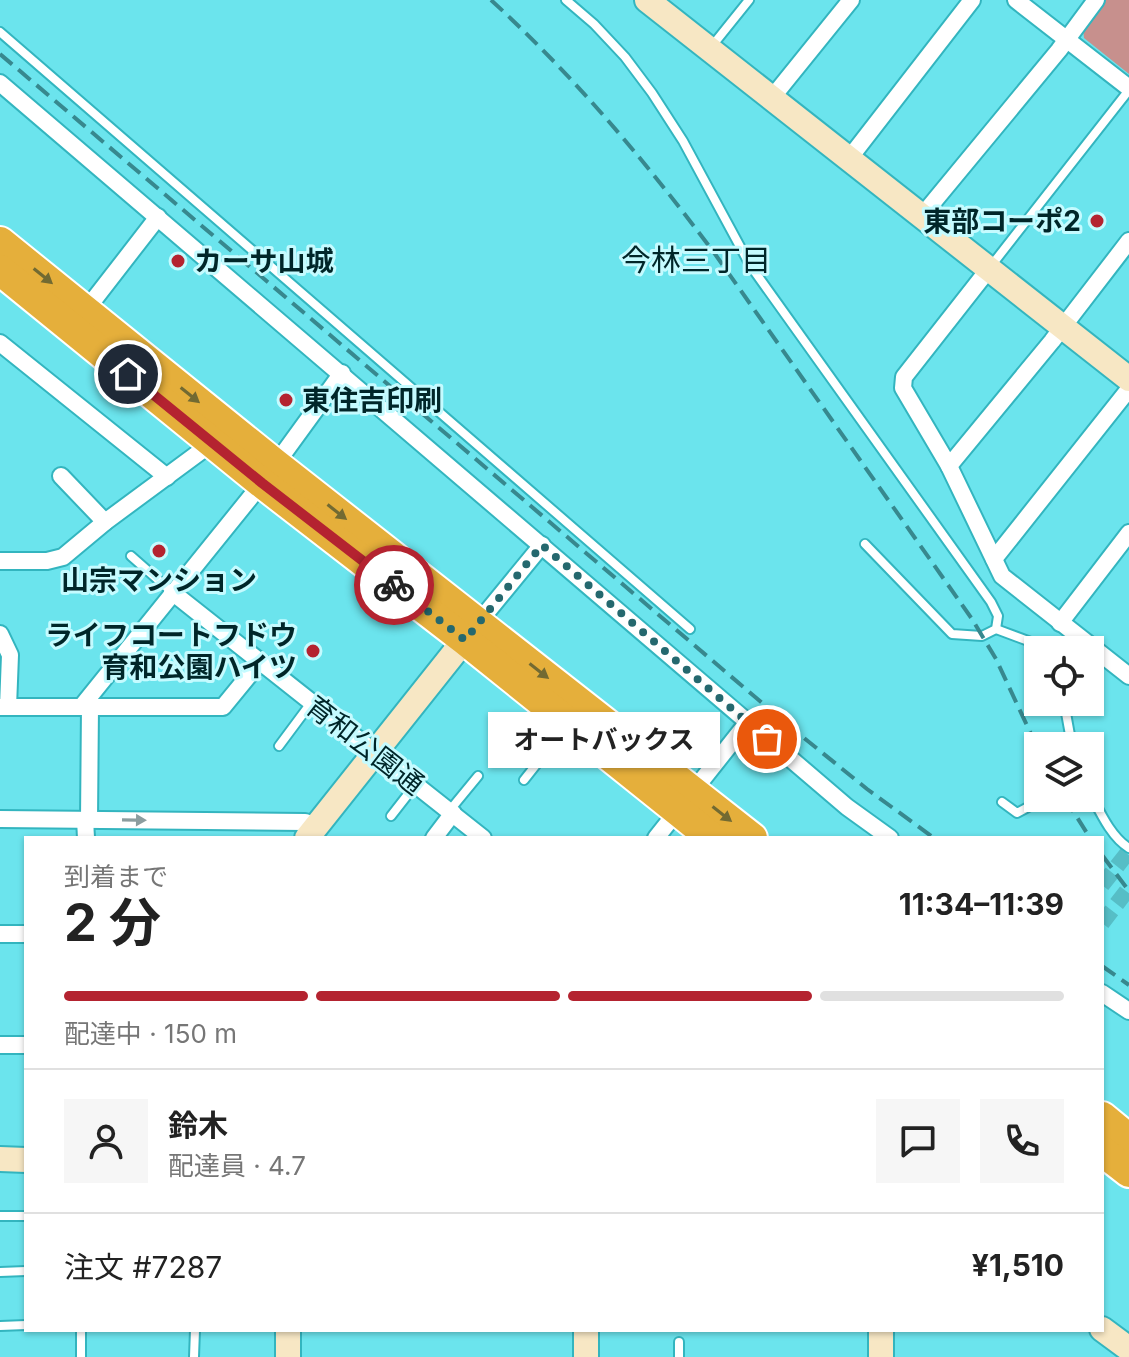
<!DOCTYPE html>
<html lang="ja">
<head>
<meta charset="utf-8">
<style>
	:root { --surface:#fff; --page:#f6f6f6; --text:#222; --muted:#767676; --line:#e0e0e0; --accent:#b42330 }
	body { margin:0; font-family:Inter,"Noto Sans JP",sans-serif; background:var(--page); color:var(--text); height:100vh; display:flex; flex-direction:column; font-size:30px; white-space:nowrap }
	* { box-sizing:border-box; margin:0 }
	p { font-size:26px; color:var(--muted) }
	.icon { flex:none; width:44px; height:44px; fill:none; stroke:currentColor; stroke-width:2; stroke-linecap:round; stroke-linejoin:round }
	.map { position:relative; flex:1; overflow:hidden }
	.side { position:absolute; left:24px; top:836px; width:1080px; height:496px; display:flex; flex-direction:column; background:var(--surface); border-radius:0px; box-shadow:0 2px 6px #0004 }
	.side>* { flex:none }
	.tools { position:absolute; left:1024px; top:636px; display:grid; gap:16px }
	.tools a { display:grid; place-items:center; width:80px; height:80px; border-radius:0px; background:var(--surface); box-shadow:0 2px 6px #0004; font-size:40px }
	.pin { position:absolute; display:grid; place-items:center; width:68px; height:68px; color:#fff; margin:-34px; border:4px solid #fff; border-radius:50%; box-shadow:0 2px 8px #0007 }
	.courier { position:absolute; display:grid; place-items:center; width:80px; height:80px; margin:-40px; border:6px solid #b42330; border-radius:50%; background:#fff; color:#222; box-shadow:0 2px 10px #0007 }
	.bubble { position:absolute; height:56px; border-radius:0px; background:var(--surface); box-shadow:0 2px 6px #0004; font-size:26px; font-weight:700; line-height:56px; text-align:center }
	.headline em { font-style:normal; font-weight:700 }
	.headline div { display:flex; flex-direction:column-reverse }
	.headline { display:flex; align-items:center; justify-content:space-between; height:136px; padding:0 40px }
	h1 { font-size:52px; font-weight:700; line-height:60px }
	.bar { display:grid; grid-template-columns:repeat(4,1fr); gap:12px 8px; align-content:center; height:96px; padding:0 40px }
	.bar i { height:10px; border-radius:6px; background:var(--line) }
	.bar .on { background:var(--accent) }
	.bar p { grid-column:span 4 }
	.line { display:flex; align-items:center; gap:20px; padding:0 40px; border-top:2px solid var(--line) }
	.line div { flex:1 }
	.round { display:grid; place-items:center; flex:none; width:84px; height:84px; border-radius:0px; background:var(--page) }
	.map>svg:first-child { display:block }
	.green { fill:#c7908d }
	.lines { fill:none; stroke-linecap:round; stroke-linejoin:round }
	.street-tunnel { stroke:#56bec6; stroke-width:16; stroke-dasharray:16 8; stroke-linecap:butt }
	.lane-casing { stroke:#33b5bf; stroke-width:12 }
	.street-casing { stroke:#33b5bf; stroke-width:20 }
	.secondary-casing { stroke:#33b5bf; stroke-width:28 }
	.highway-casing { stroke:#fff; stroke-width:34 }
	.lane { stroke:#fff; stroke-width:8 }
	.street { stroke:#fff; stroke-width:16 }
	.secondary { stroke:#f7e7c4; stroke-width:24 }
	.highway { stroke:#e5af3b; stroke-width:30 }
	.rail { stroke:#37888e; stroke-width:4; stroke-dasharray:16 8; stroke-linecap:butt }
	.oneway { fill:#726a32 }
	.oneway2 { fill:#8c9d9f }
	.done { stroke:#25686e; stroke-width:8; stroke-dasharray:0 14.4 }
	.route { stroke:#b42330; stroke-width:10 }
	.poi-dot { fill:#b42330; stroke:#c5fbff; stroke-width:3 }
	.labels { text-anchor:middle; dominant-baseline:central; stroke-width:6; stroke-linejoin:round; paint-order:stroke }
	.poi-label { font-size:28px; font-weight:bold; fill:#002629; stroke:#c5fbff; text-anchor:end }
	.street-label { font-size:28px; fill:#002629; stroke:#c5fbff }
	.neighbourhood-label { font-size:30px; fill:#002629; stroke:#c5fbff }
</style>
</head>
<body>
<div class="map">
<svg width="1129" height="1357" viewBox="0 0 1129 1357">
	<rect width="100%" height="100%" fill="#6be4ed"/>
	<polygon class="green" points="1106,0 1129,0 1129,74 1084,38 1083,29"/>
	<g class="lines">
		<g class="street-tunnel">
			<polyline points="1102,885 1129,851"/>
			<polyline points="1102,923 1129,888"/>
		</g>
		<defs>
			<g id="lane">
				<polyline points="566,0 594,24 625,57 652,93 683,141 750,265 991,602 998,616 996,629 982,636 952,634 865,544"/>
				<polyline points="0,32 690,629"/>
				<polyline points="712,46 749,0"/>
				<polyline points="991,266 1129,90"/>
				<polyline points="131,556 172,592"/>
				<polyline points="996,629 1039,645 1044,650"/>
				<polyline points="1064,702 1072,746"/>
				<polyline points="279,746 311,703"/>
				<polyline points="524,780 566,727"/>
				<path d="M1090 793C1100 812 1111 837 1129 848"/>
				<polyline points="1002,802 1017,813 1045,798"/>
				<polyline points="450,810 478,776"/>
				<polyline points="391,816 416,784"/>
				<polyline points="0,1216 26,1216"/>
				<polyline points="0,1272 26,1271"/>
				<polyline points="0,1326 26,1325"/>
				<polyline points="81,1330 81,1357"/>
				<polyline points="679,1342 679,1357"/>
				<polyline points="194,1357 195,1330"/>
			</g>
			<g id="street">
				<polyline points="1016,0 1129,88"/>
				<polyline points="0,83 847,807 890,838"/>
				<polyline points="771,99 851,0"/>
				<polyline points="848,160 972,0"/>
				<polyline points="921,217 1059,50 1096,0"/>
				<polyline points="988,270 904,377 903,388 949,466 1002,576 1129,676"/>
				<polyline points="82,315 158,217"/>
				<polyline points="0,343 167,477"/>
				<polyline points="949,466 1052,341 1129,241"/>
				<polyline points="61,476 105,522"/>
				<polyline points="994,559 1129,389"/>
				<polyline points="0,561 47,561 63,557 105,522 212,443"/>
				<polyline points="172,592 483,838"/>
				<polyline points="478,623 542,545"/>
				<polyline points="1060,623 1129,533"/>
				<polyline points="0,634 10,655 8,707"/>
				<polyline points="82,706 262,483 342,373"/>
				<polyline points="0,707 223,707 259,663"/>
				<polyline points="0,819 305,822 315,825"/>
				<polyline points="85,819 86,838"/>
				<polyline points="89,820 90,706"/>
				<polyline points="434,838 453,813"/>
				<polyline points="656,838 748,722"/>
				<polyline points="0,934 26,934"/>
				<polyline points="1102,993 1129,1011"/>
				<polyline points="0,1045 26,1045"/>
			</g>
			<g id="secondary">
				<polyline points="647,0 1129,379"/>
				<polyline points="307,838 474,628"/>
				<polyline points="0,1159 26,1160"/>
				<polyline points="1102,1329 1129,1349"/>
				<polyline points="288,1330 288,1357"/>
				<polyline points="881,1330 881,1357"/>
				<polyline points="586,1357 586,1330"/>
			</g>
			<g id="highway">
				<polyline points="0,242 275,464 752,838"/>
				<polyline points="0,270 262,483 465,640 712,838"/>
				<polyline points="1102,1117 1129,1139"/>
				<polyline points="1102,1151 1129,1172"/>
			</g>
		</defs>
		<use href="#lane" class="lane-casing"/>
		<use href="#street" class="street-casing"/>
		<use href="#secondary" class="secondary-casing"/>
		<use href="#highway" class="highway-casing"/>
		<use href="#lane" class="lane"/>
		<use href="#street" class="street"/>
		<use href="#secondary" class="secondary"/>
		<use href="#highway" class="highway"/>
		<g class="rail">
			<path d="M491 0C575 77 647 163 715 254L972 619 996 659 1038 749"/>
			<polyline points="0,54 788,725 867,789 934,838"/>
			<polyline points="1065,798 1090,838"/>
			<polyline points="1102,855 1129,891"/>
			<polyline points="1102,966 1129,985"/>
		</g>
	</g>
	<defs><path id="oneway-solid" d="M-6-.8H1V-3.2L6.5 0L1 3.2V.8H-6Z" transform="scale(2)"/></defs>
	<g class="oneway">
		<use href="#oneway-solid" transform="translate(43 276) rotate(39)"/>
		<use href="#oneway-solid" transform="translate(190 395) rotate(39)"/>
		<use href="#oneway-solid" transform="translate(337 512) rotate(38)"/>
		<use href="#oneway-solid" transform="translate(539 671) rotate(38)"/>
		<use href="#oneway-solid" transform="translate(722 814) rotate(38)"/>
	</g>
	<use class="oneway2" href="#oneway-solid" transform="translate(134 820) rotate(1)"/>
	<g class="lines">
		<polyline class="done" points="394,585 465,640 542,545 767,739"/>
		<polyline class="route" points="128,374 262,483 394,585"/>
	</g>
	<g class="poi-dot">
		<circle cx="1097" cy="221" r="8"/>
		<circle cx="178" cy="261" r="8"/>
		<circle cx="286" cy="400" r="8"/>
		<circle cx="159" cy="551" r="8"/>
		<circle cx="313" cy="651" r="8"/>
	</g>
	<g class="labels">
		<g class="poi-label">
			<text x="1081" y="221">東部コーポ2</text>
			<text x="194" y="261" text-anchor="start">カーサ山城</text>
			<text x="302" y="400" text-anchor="start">東住吉印刷</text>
			<text x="159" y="580" text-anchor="middle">山宗マンション</text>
			<text x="297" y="635">ライフコートフドウ<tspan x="297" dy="32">育和公園ハイツ</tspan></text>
		</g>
		<g class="street-label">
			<text transform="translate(365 745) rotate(38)">育和公園通</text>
		</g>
		<g class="neighbourhood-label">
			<text x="696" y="260">今林三丁目</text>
		</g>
	</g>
</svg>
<div class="tools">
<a><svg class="icon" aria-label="locate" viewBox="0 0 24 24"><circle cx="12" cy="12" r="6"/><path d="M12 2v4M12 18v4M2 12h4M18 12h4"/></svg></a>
<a><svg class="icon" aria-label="layers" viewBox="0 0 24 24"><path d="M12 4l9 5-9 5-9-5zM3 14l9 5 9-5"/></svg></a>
</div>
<div class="pin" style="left:767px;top:739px;background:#ea580c"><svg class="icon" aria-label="bag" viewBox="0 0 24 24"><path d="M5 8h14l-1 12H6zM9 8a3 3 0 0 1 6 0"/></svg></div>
<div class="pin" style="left:128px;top:374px;background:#1f2937"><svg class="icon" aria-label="home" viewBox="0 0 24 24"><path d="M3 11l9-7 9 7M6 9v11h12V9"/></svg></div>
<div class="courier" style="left:394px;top:585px"><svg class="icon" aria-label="bike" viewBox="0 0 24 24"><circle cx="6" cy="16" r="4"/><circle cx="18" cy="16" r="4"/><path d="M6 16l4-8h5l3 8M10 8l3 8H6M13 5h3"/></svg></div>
<div class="bubble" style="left:488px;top:712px;width:232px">オートバックス</div>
<section class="side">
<div class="headline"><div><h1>2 分</h1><p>到着まで</p></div><em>11:34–11:39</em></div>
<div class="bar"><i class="on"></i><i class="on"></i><i class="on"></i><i></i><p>配達中 · 150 m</p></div>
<div class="line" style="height:144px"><a class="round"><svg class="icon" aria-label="person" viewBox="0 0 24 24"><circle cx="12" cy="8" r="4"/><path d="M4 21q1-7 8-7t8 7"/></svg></a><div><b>鈴木</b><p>配達員 · 4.7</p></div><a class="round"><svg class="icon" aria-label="chat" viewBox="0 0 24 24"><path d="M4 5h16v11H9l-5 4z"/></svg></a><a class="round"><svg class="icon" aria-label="phone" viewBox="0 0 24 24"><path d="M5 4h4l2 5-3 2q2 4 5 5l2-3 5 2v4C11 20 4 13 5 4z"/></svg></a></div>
<div class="line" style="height:104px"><div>注文 #7287</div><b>¥1,510</b></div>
</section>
</div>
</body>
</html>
